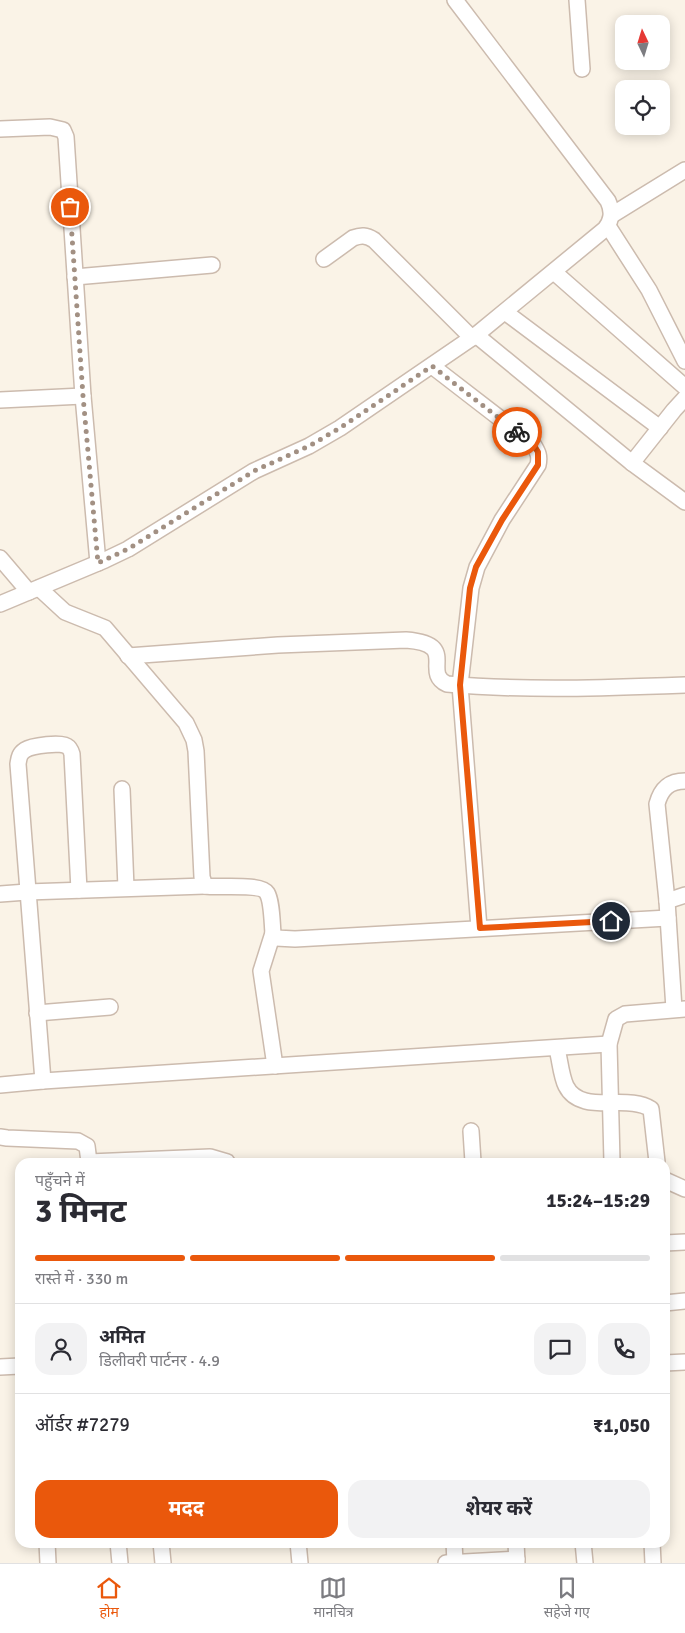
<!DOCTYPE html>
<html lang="hi">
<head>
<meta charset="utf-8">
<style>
	:root { --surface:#fff; --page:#f2f2f3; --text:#2b2b33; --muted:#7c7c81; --line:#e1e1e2; --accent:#ea580c }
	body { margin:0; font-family:Signika,"Noto Sans Devanagari",sans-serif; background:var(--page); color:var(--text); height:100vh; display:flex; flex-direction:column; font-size:19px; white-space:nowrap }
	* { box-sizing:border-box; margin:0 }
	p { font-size:16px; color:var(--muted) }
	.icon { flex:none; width:28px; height:28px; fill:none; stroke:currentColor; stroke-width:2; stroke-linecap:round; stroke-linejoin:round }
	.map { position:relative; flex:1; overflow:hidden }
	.details { position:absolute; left:15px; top:1158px; width:655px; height:390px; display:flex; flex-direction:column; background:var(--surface); border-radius:15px; box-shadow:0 2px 12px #0003 }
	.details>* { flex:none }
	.needle { width:32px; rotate:356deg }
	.fabs { position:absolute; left:615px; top:15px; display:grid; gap:10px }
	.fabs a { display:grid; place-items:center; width:55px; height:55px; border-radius:10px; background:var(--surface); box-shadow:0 2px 12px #0003; font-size:25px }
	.pin { position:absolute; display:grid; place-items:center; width:42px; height:42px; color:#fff; margin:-21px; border:2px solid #fff; border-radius:50%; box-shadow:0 1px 5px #0007 }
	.courier { position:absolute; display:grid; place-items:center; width:50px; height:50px; margin:-25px; border:4px solid #ea580c; border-radius:50%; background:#fff; color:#222; box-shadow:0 1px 6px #0007 }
	.headline em { font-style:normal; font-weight:700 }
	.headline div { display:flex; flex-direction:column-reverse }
	.headline { display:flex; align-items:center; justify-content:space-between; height:85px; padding:0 20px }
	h1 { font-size:32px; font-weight:700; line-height:38px }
	.bar { display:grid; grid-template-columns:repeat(4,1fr); gap:8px 5px; align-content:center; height:60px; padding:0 20px }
	.bar i { height:6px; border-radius:4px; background:var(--line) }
	.bar .current { background:var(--accent) }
	.bar p { grid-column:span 4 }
	.line { display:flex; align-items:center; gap:12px; padding:0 20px; border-top:1px solid var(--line) }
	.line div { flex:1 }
	.round { display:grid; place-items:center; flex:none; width:52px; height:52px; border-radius:15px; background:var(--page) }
	.button { display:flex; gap:10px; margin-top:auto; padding:10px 20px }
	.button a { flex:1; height:58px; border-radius:15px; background:var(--accent); color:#fff; font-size:20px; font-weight:700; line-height:58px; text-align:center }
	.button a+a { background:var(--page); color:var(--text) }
	.menu { display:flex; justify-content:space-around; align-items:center; height:70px; border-top:1px solid var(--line); background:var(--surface); font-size:14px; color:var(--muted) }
	.menu a { display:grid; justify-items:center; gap:2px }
	.menu .current { color:var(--accent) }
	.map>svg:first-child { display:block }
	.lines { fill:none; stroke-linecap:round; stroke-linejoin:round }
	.minor-casing { stroke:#ccbbae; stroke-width:18 }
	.minor { stroke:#fff; stroke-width:15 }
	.done { stroke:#a29083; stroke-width:5; stroke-dasharray:0 9 }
	.route { stroke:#ea580c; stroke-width:6 }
</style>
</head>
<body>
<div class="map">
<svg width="685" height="1563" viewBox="0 0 685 1563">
	<rect width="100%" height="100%" fill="#faf3e7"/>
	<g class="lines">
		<defs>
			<g id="minor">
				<polyline points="577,0 582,69"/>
				<polyline points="0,129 50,127 63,130 66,137 83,396 98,563"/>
				<polyline points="612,215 685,170"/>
				<polyline points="608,226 649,290 685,361"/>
				<path d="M324 259 353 238C361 235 366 235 374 240L472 338"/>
				<polyline points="554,272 685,387"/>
				<polyline points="75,277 212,265"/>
				<polyline points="505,312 660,428"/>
				<polyline points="476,335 632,463 685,502"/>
				<path d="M432 366 533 444C538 452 540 456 538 465L502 520 477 567 471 588 460 685 479 928"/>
				<polyline points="0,400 83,396"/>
				<polyline points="632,463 674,410 685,398"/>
				<polyline points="0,558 29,592"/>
				<path d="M39 588 65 612 105 628 186 723 194 740 196 751 202 877 205 886C219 888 261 883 267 893 272 901 272 923 273 933L276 938 295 939 668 918"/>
				<path d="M0 604 105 560 128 549 254 471 309 446 340 428 476 335 605 229C612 220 613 212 608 201L455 0"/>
				<path d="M128 656 278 645 406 640C460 644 421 672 447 684 526 691 606 688 685 685"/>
				<polyline points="122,789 126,888"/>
				<polyline points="0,894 27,892 205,886"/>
				<polyline points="667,901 685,895"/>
				<polyline points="273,933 261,971 275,1066"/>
				<path d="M674 1009 667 901 657 804C661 789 669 781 685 781"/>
				<polyline points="37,1013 110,1007"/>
				<path d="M557 1049C560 1060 561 1076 566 1086 581 1116 627 1093 651 1109L657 1162"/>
				<path d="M43 1081 18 764C19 758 19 754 25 750 31 746 63 741 68 747 70 748 71 751 72 754L79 890"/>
				<polyline points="0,1085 43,1081 609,1044"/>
				<polyline points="471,1131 473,1162"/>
				<polyline points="0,1137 7,1138 78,1141 87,1146 89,1162"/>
				<polyline points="89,1162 210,1157 227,1162"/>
				<polyline points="612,1162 609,1044 616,1019 625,1014 685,1009"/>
				<polyline points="665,1180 685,1189"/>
				<polyline points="665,1243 685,1242"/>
				<polyline points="665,1303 685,1301"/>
				<polyline points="665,1363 685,1362"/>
				<polyline points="0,1367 20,1366"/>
				<polyline points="47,1542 48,1563"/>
				<polyline points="118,1542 120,1563"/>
				<polyline points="161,1542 163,1563"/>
				<polyline points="298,1542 300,1563"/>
				<polyline points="454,1542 455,1562"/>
				<polyline points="516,1542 517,1563"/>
				<polyline points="583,1542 585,1563"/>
				<polyline points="652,1542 653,1563"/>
				<polyline points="446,1563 517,1559"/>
			</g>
		</defs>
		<use href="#minor" class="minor-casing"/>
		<use href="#minor" class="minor"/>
	</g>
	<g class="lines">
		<polyline class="done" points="70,207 83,396 98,563 128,549 254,471 309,446 340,428 432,366 517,432"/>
		<polyline class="route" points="517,432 533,444 538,452 538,465 502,520 476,567 470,588 460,685 480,928 611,921"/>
	</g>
</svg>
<div class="fabs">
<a><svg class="needle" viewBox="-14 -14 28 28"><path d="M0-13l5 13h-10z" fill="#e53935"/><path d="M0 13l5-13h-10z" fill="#7c7c81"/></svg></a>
<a><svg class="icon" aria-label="locate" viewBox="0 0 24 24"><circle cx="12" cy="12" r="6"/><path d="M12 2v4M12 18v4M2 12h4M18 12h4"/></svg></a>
</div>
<div class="pin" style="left:70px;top:207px;background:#ea580c"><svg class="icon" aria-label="bag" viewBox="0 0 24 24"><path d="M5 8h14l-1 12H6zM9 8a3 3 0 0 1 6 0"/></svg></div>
<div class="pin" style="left:611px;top:921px;background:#1f2937"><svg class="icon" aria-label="home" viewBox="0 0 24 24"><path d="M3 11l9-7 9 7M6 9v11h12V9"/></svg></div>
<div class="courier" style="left:517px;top:432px"><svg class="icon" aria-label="bike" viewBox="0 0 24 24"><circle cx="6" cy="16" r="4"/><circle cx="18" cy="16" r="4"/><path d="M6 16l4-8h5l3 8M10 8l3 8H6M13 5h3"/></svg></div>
<section class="details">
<div class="headline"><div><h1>3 मिनट</h1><p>पहुँचने में</p></div><em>15:24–15:29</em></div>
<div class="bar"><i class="current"></i><i class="current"></i><i class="current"></i><i></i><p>रास्ते में · 330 m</p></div>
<div class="line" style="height:90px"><a class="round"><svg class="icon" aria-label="person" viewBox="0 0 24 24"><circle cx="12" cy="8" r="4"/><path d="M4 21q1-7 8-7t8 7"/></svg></a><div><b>अमित</b><p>डिलीवरी पार्टनर · 4.9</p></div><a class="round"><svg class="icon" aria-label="chat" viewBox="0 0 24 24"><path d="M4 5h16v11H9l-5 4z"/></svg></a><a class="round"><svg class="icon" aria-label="phone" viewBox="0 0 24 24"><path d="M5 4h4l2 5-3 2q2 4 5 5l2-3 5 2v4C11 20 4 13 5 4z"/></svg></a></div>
<div class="line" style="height:65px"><div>ऑर्डर #7279</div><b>₹1,050</b></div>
<div class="button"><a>मदद</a><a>शेयर करें</a></div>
</section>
</div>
<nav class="menu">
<a class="current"><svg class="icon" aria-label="home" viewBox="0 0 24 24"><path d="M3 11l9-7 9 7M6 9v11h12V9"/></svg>होम</a>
<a><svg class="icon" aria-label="map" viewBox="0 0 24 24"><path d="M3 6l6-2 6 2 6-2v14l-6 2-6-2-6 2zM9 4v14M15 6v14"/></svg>मानचित्र</a>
<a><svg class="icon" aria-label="saved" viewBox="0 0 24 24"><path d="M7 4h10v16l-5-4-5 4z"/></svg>सहेजे गए</a>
</nav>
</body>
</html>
